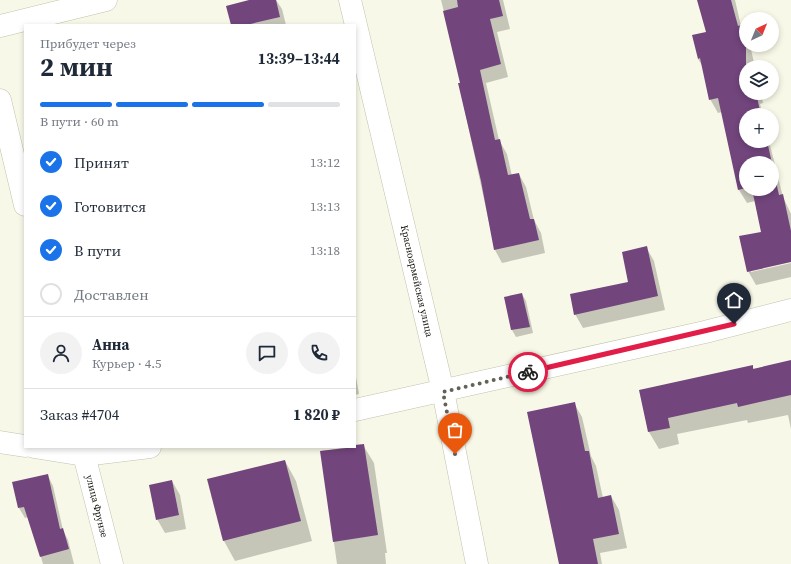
<!DOCTYPE html>
<html lang="ru">
<head>
<meta charset="utf-8">
<style>
	:root { --surface:#fff; --page:#f2f2f3; --text:#1f2937; --muted:#747a83; --line:#e0e1e3; --accent:#1a73e8 }
	body { margin:0; font-family:"Source Serif 4",serif; background:var(--page); color:var(--text); height:100vh; display:flex; flex-direction:column; font-size:15px; white-space:nowrap }
	* { box-sizing:border-box; margin:0 }
	p { font-size:13px; color:var(--muted) }
	.icon { flex:none; width:22px; height:22px; fill:none; stroke:currentColor; stroke-width:2; stroke-linecap:round; stroke-linejoin:round }
	.map { position:relative; flex:1; overflow:hidden }
	.panel { position:absolute; left:24px; top:24px; width:332px; height:424px; display:flex; flex-direction:column; background:var(--surface); border-radius:0px; box-shadow:0 2px 6px #0003 }
	.panel>* { flex:none }
	.needle { width:26px; rotate:43deg }
	.buttons { position:absolute; left:739px; top:12px; display:grid; gap:8px }
	.buttons a { display:grid; place-items:center; width:40px; height:40px; border-radius:50%; background:var(--surface); box-shadow:0 2px 6px #0003; font-size:20px }
	.pin { position:absolute; display:grid; place-items:center; width:34px; height:34px; color:#fff; margin:-41px -17px; border-radius:50% 50% 50% 0; rotate:-45deg; box-shadow:0 0 4px #0007 }
	.pin .icon { rotate:45deg }
	.courier { position:absolute; display:grid; place-items:center; width:40px; height:40px; margin:-20px; border:3px solid #e11d48; border-radius:50%; background:#fff; color:#222; box-shadow:0 1px 5px #0007 }
	.summary em { font-style:normal; font-weight:700 }
	.summary div { display:flex; flex-direction:column-reverse }
	.summary { display:flex; align-items:center; justify-content:space-between; height:68px; padding:0 16px }
	h1 { font-size:26px; font-weight:700; line-height:30px }
	.bar { display:grid; grid-template-columns:repeat(4,1fr); gap:6px 4px; align-content:center; height:48px; padding:0 16px }
	.bar i { height:5px; border-radius:3px; background:var(--line) }
	.bar .on { background:var(--accent) }
	.bar p { grid-column:span 4 }
	.line { display:flex; align-items:center; gap:10px; padding:0 16px; border-top:1px solid var(--line) }
	.line div { flex:1 }
	.round { display:grid; place-items:center; flex:none; width:42px; height:42px; border-radius:21px; background:var(--page) }
	ol { padding:0 16px; list-style:none }
	li { display:flex; align-items:center; gap:12px; height:44px }
	li p { margin-inline-start:auto }
	li .icon { padding:4px; border-radius:50%; background:var(--accent); color:#fff; stroke-width:4 }
	li:last-child { color:var(--muted) }
	li i { width:22px; height:22px; border:2px solid var(--line); border-radius:50% }
	.map>svg:first-child { display:block }
	.shadow { fill:#0003; fill-rule:evenodd }
	.building { fill:#72457d }
	.lines { fill:none; stroke-linecap:round; stroke-linejoin:round }
	.street-casing { stroke:#c2c2b2; stroke-width:23 }
	.secondary-casing { stroke:#c2c2b2; stroke-width:23 }
	.street { stroke:#fff; stroke-width:22 }
	.secondary { stroke:#fff; stroke-width:22 }
	.done { stroke:#626259; stroke-width:4; stroke-dasharray:0 7.2 }
	.route { stroke:#e11d48; stroke-width:5 }
	.labels { text-anchor:middle; dominant-baseline:central; stroke-width:4; stroke-linejoin:round; paint-order:stroke }
	.street-label { font-size:10px; fill:#12120c; stroke:#fff }
</style>
</head>
<body>
<div class="map">
<svg width="791" height="564" viewBox="0 0 791 564">
	<rect width="100%" height="100%" fill="#f7f8e7"/>
	<g class="shadow">
		<polygon points="254,0 276,0 282,9 286,25 232,25"/>
		<polygon points="441,0 503,0 510,29 497,32 508,77 486,83 499,140 507,154 512,176 519,174 526,187 534,220 541,233 545,253 502,263 495,250 459,84 462,83"/>
		<path d="M698 0H735L741 26 746 34V45H750L755 67H746V93H761L763 103 760 104 763 115H746V141H769L783 197 791 214V261L751 270V272L791 263V277L756 285 748 271 762 233 755 201 747 203 739 190 722 112 718 113 710 99 703 67 698 59 707 33ZM746 163H772V189H746Z"/>
		<polygon points="646,247 654,261 665,310 583,328 575,314 629,282"/>
		<polygon points="522,294 526,301 533,333 516,337 512,330"/>
		<polygon points="791,361 791,429 788,415 748,423 747,420 677,434 679,444 659,449 649,432 641,391 752,366 754,369"/>
		<polygon points="355,371 359,394 355,395"/>
		<polygon points="574,403 582,417 591,456 596,466 603,498 611,496 619,510 627,548 600,553 602,564 560,564"/>
		<polygon points="363,445 374,463 387,553 385,553 386,564 337,564 321,451"/>
		<polygon points="285,461 296,481 312,541 235,561 224,541 208,480"/>
		<polygon points="48,476 53,486 63,530 68,540 74,564 43,564 29,517 25,518 19,508"/>
		<polygon points="172,481 180,495 186,529 165,533 157,519"/>
	</g>
	<g class="building">
		<polygon points="249,0 276,0 280,17 246,25 231,25 226,6"/>
		<polygon points="457,0 499,0 503,16 490,19 501,64 480,70 495,140 500,139 508,175 519,173 530,219 534,219 539,240 494,250 481,181 458,83 460,83 443,11 458,7"/>
		<polygon points="697,0 731,0 738,26 742,25 746,43 746,94 756,93 761,115 746,115 746,141 767,141 772,163 746,163 746,188 738,190 718,98 709,100 700,58 698,59 692,35 706,32"/>
		<polygon points="772,164 779,195 783,194 791,231 791,262 747,272 739,236 761,232 752,189 772,189"/>
		<polygon points="647,246 658,296 574,315 570,294 628,282 622,252"/>
		<polygon points="522,293 530,327 511,330 504,297"/>
		<polygon points="791,360 791,395 738,407 737,403 668,418 670,428 648,432 639,390 753,365 753,369"/>
		<polygon points="575,402 585,451 589,451 598,498 611,495 619,534 593,539 598,564 559,564 527,412"/>
		<polygon points="364,444 378,535 333,542 320,451 355,447 355,445"/>
		<polygon points="285,460 301,521 223,541 207,479"/>
		<polygon points="48,474 60,529 63,528 69,549 40,557 24,507 18,508 12,482"/>
		<polygon points="172,480 179,515 156,520 149,485"/>
	</g>
	<g class="lines">
		<defs>
			<g id="street">
				<polyline points="350,0 443,391 477,564"/>
				<polyline points="0,26 106,0"/>
				<polyline points="355,410 705,332 791,310"/>
				<polyline points="0,442 25,446"/>
				<polyline points="34,447 84,455 150,447"/>
			</g>
			<g id="secondary">
				<polyline points="0,100 25,205"/>
				<polyline points="82,447 112,564"/>
			</g>
		</defs>
		<use href="#street" class="street-casing"/>
		<use href="#secondary" class="secondary-casing"/>
		<use href="#street" class="street"/>
		<use href="#secondary" class="secondary"/>
	</g>
	<g class="lines">
		<polyline class="done" points="455,454 443,392 528,372"/>
		<polyline class="route" points="528,372 734,324"/>
	</g>
	<g class="labels">
		<g class="street-label">
			<text transform="translate(417 281) rotate(77)">Красноармейская улица</text>
			<text transform="translate(97 506) rotate(76)">улица Фрунзе</text>
		</g>
	</g>
</svg>
<div class="buttons">
<a><svg class="needle" viewBox="-14 -14 28 28"><path d="M0-13l5 13h-10z" fill="#e53935"/><path d="M0 13l5-13h-10z" fill="#747a83"/></svg></a>
<a><svg class="icon" aria-label="layers" viewBox="0 0 24 24"><path d="M12 4l9 5-9 5-9-5zM3 14l9 5 9-5"/></svg></a>
<a>+</a>
<a>−</a>
</div>
<div class="pin" style="left:455px;top:454px;background:#ea580c"><svg class="icon" aria-label="bag" viewBox="0 0 24 24"><path d="M5 8h14l-1 12H6zM9 8a3 3 0 0 1 6 0"/></svg></div>
<div class="pin" style="left:734px;top:324px;background:#1f2937"><svg class="icon" aria-label="home" viewBox="0 0 24 24"><path d="M3 11l9-7 9 7M6 9v11h12V9"/></svg></div>
<div class="courier" style="left:528px;top:372px"><svg class="icon" aria-label="bike" viewBox="0 0 24 24"><circle cx="6" cy="16" r="4"/><circle cx="18" cy="16" r="4"/><path d="M6 16l4-8h5l3 8M10 8l3 8H6M13 5h3"/></svg></div>
<section class="panel">
<div class="summary"><div><h1>2 мин</h1><p>Прибудет через</p></div><em>13:39–13:44</em></div>
<div class="bar"><i class="on"></i><i class="on"></i><i class="on"></i><i></i><p>В пути · 60 m</p></div>
<ol>
<li><svg class="icon" aria-label="check" viewBox="0 0 24 24"><path d="M5 12l5 5 9-10"/></svg>Принят<p>13:12</p></li>
<li><svg class="icon" aria-label="check" viewBox="0 0 24 24"><path d="M5 12l5 5 9-10"/></svg>Готовится<p>13:13</p></li>
<li><svg class="icon" aria-label="check" viewBox="0 0 24 24"><path d="M5 12l5 5 9-10"/></svg>В пути<p>13:18</p></li>
<li><i></i>Доставлен</li>
</ol>
<div class="line" style="height:72px"><a class="round"><svg class="icon" aria-label="person" viewBox="0 0 24 24"><circle cx="12" cy="8" r="4"/><path d="M4 21q1-7 8-7t8 7"/></svg></a><div><b>Анна</b><p>Курьер · 4.5</p></div><a class="round"><svg class="icon" aria-label="chat" viewBox="0 0 24 24"><path d="M4 5h16v11H9l-5 4z"/></svg></a><a class="round"><svg class="icon" aria-label="phone" viewBox="0 0 24 24"><path d="M5 4h4l2 5-3 2q2 4 5 5l2-3 5 2v4C11 20 4 13 5 4z"/></svg></a></div>
<div class="line" style="height:52px"><div>Заказ #4704</div><b>1 820 ₽</b></div>
</section>
</div>
</body>
</html>
